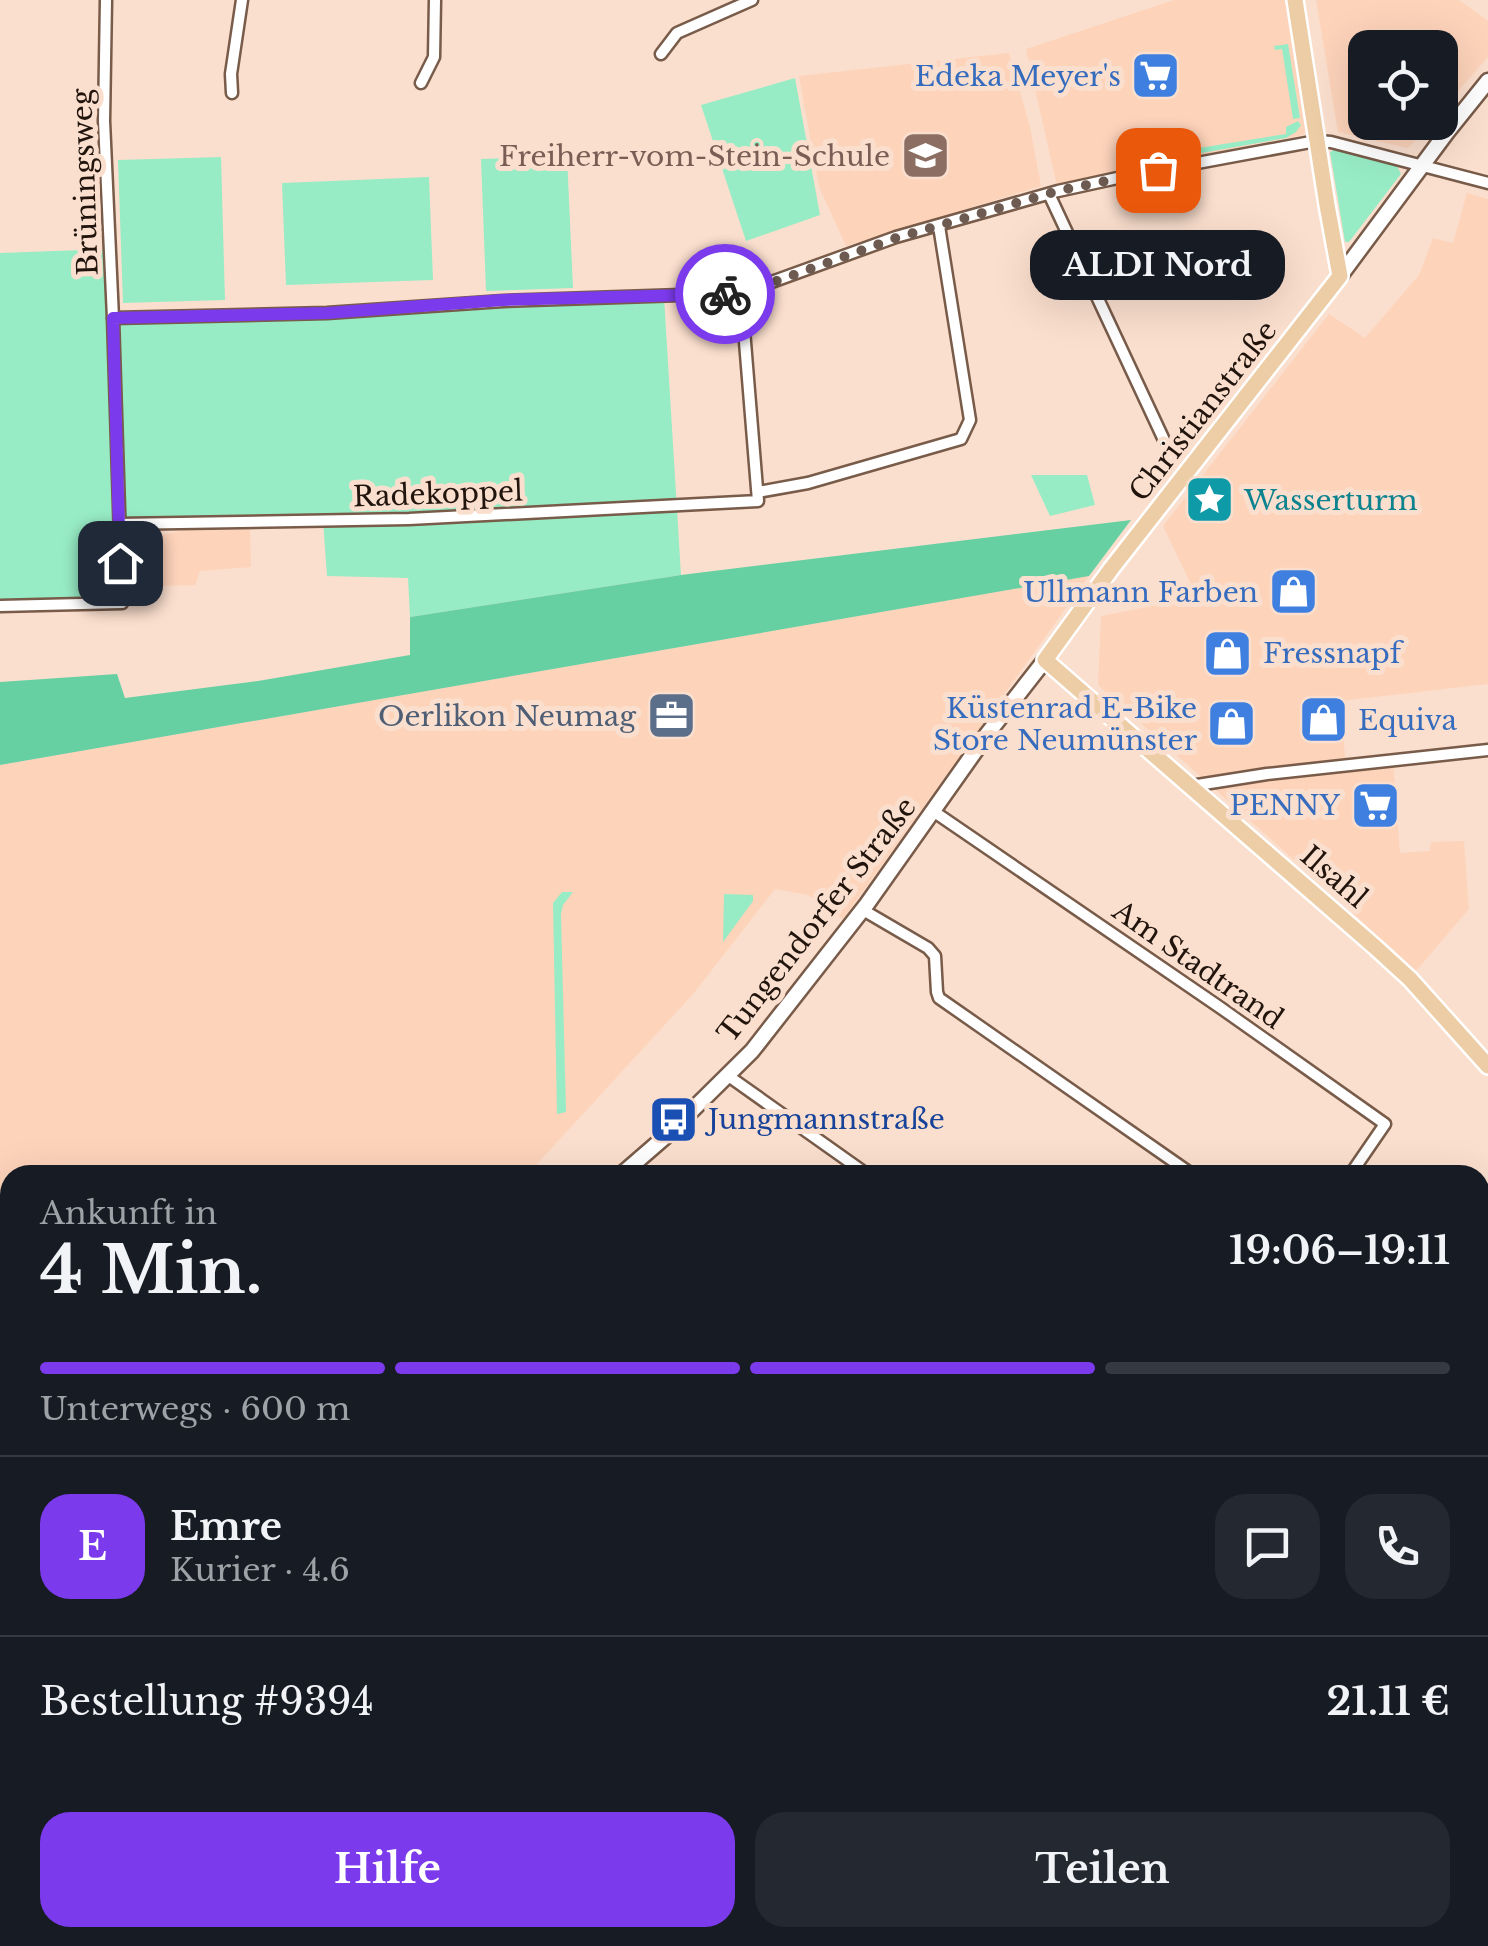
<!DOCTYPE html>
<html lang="de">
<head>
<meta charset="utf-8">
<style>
	:root { --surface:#171b24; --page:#242831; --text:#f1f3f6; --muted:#9ea1a6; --line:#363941; --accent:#7c3aed }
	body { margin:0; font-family:"Libre Baskerville",serif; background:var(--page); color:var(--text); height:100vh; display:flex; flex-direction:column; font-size:38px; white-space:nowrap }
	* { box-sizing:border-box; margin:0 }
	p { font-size:32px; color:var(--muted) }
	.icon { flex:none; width:55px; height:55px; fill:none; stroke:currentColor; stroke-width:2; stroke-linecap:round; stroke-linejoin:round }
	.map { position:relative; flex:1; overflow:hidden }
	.side { position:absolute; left:0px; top:1165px; width:1490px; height:782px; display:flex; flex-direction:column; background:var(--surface); border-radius:30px 30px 0 0; box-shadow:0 10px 40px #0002 }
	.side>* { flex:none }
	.buttons { position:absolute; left:1348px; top:30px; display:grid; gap:20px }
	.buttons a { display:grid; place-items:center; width:110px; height:110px; border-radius:20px; background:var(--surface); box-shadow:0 10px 40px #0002; font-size:50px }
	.pin { position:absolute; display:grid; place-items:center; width:85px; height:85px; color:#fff; margin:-42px; border-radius:20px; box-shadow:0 5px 15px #0006 }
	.courier { position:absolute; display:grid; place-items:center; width:100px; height:100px; margin:-50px; border:8px solid #7c3aed; border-radius:50%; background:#fff; color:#222; box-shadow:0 2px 12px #0007 }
	.bubble { position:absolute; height:70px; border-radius:30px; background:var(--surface); box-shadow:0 10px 40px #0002; font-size:32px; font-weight:700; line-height:70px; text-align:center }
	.head em { font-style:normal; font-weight:700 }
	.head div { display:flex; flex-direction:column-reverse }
	.head { display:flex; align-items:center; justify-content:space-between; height:170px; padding:0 40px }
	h1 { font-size:65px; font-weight:700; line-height:75px }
	.bar { display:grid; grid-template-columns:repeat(4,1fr); gap:15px 10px; align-content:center; height:120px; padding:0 40px }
	.bar i { height:12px; border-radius:8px; background:var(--line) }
	.bar .current { background:var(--accent) }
	.bar p { grid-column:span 4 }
	.line { display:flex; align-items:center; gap:25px; padding:0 40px; border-top:2px solid var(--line) }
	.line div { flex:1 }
	.round { display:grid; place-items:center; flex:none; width:105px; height:105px; border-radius:30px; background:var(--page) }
	.primary-button { display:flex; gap:20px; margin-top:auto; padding:20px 40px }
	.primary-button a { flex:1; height:115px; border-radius:30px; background:var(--accent); color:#fff; font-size:40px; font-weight:700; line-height:115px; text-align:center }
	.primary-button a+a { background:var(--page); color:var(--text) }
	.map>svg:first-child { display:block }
	.built { fill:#fdd3ba }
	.green { fill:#97ecc5 }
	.forest { fill:#66d0a3 }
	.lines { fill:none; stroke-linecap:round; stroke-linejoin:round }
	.street-casing { stroke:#785b49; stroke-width:15 }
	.secondary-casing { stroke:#785b49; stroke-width:19 }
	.primary-casing { stroke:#fff; stroke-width:20 }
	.street { stroke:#fff; stroke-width:10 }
	.secondary { stroke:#fff; stroke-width:14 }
	.primary { stroke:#edcda5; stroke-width:15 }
	.done { stroke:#6d5b51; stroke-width:10; stroke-dasharray:0 18 }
	.route { stroke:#7c3aed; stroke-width:12 }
	.labels { text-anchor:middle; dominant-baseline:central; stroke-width:10; stroke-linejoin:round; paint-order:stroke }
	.shop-label { font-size:28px; fill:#366cbe; stroke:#fbdfce; text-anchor:end }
	.education-label { font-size:28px; fill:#785e54; stroke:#fbdfce; text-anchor:end }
	.street-label { font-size:28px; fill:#20140d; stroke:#fbdfce }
	.culture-label { font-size:28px; fill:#0d838f; stroke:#fbdfce; text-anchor:start }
	.service-label { font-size:28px; fill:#4e5e75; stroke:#fbdfce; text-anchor:end }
	.transit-label { font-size:28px; fill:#164399; stroke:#fbdfce; text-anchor:start }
</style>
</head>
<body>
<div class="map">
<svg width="1488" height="1946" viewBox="0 0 1488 1946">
	<rect width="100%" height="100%" fill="#fbdfce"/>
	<g class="built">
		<polygon points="1174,0 1290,0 1309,128 1303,135 1244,146 1218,156 1057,186 1026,49"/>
		<polygon points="1316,0 1459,0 1488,21 1488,57 1440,112 1440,48 1365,48 1365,122 1430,123 1408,148 1338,132"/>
		<polygon points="1009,53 1030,127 1041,186 846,246 819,187 799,76"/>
		<polygon points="1467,193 1488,199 1488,684 1340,701 1346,767 1393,762 1400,853 1430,851 1431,842 1464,841 1469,909 1415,972 1349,909 1098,685 1101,616 1197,597 1163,526 1329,314 1365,338 1419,275 1433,238 1453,243"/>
		<polygon points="250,528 251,567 200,571 195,585 133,587 132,541 185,530"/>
		<polygon points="1089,576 843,919 808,895 775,889 694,993 527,1175 10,1175 10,1207 0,1207 0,765"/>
	</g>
	<g class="green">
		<polygon points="1288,44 1300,118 1293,119 1282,49 1275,50 1274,46"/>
		<polygon points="795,78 820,215 746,241 701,105"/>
		<polygon points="1298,121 1301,125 1296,132 1286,138 1196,154 1195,144 1197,141 1199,148 1286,134 1286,127"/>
		<polygon points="1334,150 1397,166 1401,174 1349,242 1345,242 1330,152"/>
		<polygon points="567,156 573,288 486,291 481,159"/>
		<polygon points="221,157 225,300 123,303 118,160"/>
		<polygon points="429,177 433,280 286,285 282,183"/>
		<polygon points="108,249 113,317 664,297 681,575 410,617 408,578 327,576 323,521 120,524 122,603 0,606 0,253"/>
		<polygon points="1031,475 1087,475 1095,505 1050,516"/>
		<polygon points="562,892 573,892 563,905 561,914 566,1112 557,1114 553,903"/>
		<polygon points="724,894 753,895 753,901 723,942"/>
		<rect x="540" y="1938" width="124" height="8"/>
		<polygon points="677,1938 814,1938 815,1945 677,1946"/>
	</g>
	<polygon class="forest" points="1131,520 1089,576 0,765 0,682 117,674 125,698 258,681 410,655 410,617 681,575"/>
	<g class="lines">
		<defs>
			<g id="street">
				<polyline points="661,54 677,33 752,0"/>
				<polyline points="421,83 434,57 435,0"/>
				<polyline points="232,93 231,74 242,0"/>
				<polyline points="1049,194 1171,455"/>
				<polyline points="113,318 327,313 503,301 741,293 896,237 1058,191 1122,177 1316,141 1331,142 1488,183"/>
				<polyline points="758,492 808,483 961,439 970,420 939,226"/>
				<polyline points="119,524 409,519 758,501 741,293"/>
				<polyline points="0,606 122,603 113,318 104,121 106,0"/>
				<polyline points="1191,786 1267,774 1488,750"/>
				<polyline points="933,811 1218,1006 1385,1124 1350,1175"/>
				<polyline points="863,910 928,948 935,956 937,992 939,998 1193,1175"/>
				<polyline points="727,1075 868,1175"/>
				<polyline points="0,1311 10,1311"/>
				<polyline points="1480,1374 1488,1380"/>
				<polyline points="0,1466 10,1402"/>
				<polyline points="1480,1722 1488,1722"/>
				<polyline points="0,1767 10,1767"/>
				<polyline points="1480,1862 1488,1862"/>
				<polyline points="130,1946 131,1938"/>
				<polyline points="306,1946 307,1938"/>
				<polyline points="504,1946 505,1938"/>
				<polyline points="1018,1946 1019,1938"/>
			</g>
			<g id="secondary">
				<polyline points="1340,276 1447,132 1488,81"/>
				<polyline points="621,1175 666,1136 752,1051 867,904 988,733 1045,660"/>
				<polyline points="0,1682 10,1674"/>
			</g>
			<polyline id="primary" points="1295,0 1327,205 1340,276 1111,569 1045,660 1375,947 1410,979 1488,1066"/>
		</defs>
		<use href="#street" class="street-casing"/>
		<use href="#secondary" class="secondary-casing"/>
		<use href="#primary" class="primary-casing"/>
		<use href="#street" class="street"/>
		<use href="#secondary" class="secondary"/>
		<use href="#primary" class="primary"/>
	</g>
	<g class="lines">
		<polyline class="done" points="725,294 741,294 896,238 1058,191 1158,170"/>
		<polyline class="route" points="120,563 113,318 327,313 503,300 725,294"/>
	</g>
	<defs>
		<symbol id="supermarket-square" viewBox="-11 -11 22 22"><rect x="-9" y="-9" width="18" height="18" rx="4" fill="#3f7fe0" stroke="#fbdfce"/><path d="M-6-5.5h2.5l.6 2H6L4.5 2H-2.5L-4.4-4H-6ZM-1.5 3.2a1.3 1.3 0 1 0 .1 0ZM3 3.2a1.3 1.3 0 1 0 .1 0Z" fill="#fff"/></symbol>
		<symbol id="school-square" viewBox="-11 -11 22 22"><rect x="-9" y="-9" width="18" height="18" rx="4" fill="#8d6e63" stroke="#fbdfce"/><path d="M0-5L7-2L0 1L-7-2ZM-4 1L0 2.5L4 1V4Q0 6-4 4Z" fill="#fff"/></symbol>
		<symbol id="sight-square" viewBox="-11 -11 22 22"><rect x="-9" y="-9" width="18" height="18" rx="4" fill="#0f9aa8" stroke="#fbdfce"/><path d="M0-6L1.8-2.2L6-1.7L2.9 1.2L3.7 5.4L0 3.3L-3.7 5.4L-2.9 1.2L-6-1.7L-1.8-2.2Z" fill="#fff"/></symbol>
		<symbol id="shop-square" viewBox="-11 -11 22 22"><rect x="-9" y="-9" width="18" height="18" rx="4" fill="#3f7fe0" stroke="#fbdfce"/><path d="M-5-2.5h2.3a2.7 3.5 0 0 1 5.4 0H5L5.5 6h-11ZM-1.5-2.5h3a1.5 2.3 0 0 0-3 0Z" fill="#fff"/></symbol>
		<symbol id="office-square" viewBox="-11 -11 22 22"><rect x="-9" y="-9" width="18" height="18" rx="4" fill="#5c6f8a" stroke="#fbdfce"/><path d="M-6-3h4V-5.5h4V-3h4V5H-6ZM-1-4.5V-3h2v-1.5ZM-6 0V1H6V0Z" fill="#fff"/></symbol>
		<symbol id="bus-square" viewBox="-11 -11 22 22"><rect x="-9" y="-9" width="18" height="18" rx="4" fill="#1a4fb4" stroke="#fbdfce"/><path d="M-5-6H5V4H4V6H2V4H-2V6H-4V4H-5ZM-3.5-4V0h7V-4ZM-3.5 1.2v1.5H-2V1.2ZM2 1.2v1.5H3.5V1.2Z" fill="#fff"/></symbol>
	</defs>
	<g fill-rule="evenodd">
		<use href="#supermarket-square" x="1128" y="48" width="55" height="55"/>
		<use href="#school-square" x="898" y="128" width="55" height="55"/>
		<use href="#sight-square" x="1182" y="472" width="55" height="55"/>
		<use href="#shop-square" x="1266" y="564" width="55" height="55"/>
		<use href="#shop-square" x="1200" y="626" width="55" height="55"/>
		<use href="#office-square" x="644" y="688" width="55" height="55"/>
		<use href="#shop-square" x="1296" y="692" width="55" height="55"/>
		<use href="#shop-square" x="1204" y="696" width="55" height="55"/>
		<use href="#supermarket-square" x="1348" y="778" width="55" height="55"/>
		<use href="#bus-square" x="646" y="1092" width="55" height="55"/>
	</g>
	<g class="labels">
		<g class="shop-label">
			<text x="1121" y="76">Edeka Meyer's</text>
			<text x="1258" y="592">Ullmann Farben</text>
			<text x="1263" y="653" text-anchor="start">Fressnapf</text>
			<text x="1197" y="708">Küstenrad E-Bike<tspan x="1197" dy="32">Store Neumünster</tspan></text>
			<text x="1358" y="720" text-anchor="start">Equiva</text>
			<text x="1340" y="805">PENNY</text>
		</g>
		<g class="education-label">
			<text x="890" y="156">Freiherr-vom-Stein-Schule</text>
		</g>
		<g class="street-label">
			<text transform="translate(85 182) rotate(-92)">Brüningsweg</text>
			<text transform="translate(1203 411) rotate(-52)">Christianstraße</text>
			<text transform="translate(438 494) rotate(-2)">Radekoppel</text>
			<text transform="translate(1334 877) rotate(41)">Ilsahl</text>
			<text transform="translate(817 920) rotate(-52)">Tungendorfer Straße</text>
			<text transform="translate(1198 965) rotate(35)">Am Stadtrand</text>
		</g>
		<g class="culture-label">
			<text x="1244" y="500">Wasserturm</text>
		</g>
		<g class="service-label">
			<text x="636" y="716">Oerlikon Neumag</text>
		</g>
		<g class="transit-label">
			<text x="708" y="1119">Jungmannstraße</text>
		</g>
	</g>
</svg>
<div class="buttons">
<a><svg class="icon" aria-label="locate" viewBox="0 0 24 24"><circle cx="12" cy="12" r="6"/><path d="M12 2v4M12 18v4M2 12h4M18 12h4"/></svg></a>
</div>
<div class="pin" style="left:1158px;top:170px;background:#ea580c"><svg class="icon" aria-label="bag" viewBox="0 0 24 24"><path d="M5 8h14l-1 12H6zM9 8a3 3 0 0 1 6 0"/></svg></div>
<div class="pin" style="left:120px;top:563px;background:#1f2937"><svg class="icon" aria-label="home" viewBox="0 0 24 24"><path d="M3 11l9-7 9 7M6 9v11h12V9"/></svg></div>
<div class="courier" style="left:725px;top:294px"><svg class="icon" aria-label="bike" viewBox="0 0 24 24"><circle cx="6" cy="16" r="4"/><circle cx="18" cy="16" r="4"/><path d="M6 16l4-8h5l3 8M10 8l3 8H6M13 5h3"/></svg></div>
<div class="bubble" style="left:1030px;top:230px;width:255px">ALDI Nord</div>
<section class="side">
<div class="head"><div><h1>4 Min.</h1><p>Ankunft in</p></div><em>19:06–19:11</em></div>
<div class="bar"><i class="current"></i><i class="current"></i><i class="current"></i><i></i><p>Unterwegs · 600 m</p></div>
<div class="line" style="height:180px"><b class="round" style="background:var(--accent);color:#fff">E</b><div><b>Emre</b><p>Kurier · 4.6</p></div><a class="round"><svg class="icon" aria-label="chat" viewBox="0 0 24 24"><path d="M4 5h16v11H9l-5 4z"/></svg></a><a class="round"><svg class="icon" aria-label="phone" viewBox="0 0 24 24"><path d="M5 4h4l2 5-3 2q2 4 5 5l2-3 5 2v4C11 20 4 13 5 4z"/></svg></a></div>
<div class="line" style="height:130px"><div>Bestellung #9394</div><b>21.11 €</b></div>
<div class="primary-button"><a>Hilfe</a><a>Teilen</a></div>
</section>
</div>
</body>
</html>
